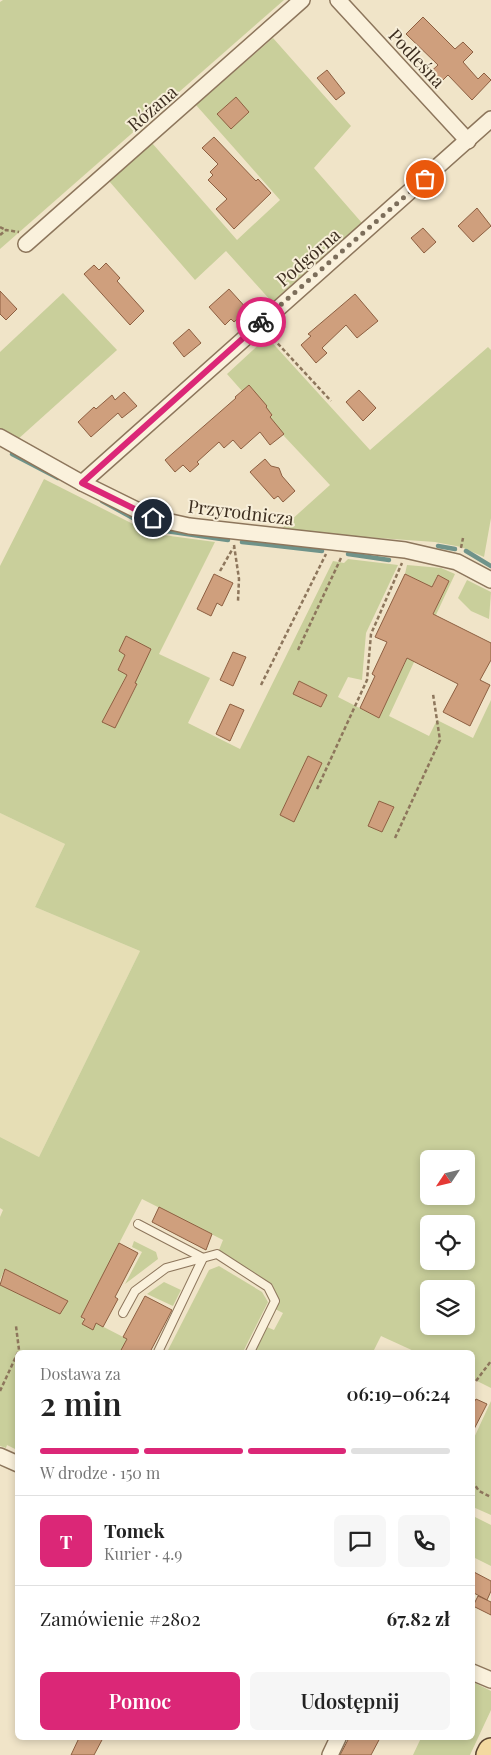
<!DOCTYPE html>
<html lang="pl">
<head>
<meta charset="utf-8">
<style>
	:root { --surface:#fff; --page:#f6f6f6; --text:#222; --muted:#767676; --line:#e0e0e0; --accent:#db2777 }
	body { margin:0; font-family:"Playfair Display",serif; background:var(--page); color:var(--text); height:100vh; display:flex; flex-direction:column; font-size:19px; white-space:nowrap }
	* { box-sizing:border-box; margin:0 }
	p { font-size:16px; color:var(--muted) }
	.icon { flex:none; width:28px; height:28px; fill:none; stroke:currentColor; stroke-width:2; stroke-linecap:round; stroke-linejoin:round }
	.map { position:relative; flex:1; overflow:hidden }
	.panel { position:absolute; left:15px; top:1350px; width:460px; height:390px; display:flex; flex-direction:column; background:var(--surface); border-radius:8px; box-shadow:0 2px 8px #0003 }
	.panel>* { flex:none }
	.needle { width:32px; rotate:235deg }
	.tools { position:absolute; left:420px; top:1150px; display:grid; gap:10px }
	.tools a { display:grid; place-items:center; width:55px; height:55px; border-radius:8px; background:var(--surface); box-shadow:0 2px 8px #0003; font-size:25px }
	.pin { position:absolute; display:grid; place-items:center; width:42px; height:42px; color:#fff; margin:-21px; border:2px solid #fff; border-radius:50%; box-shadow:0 1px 5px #0007 }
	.courier { position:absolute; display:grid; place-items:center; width:50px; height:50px; margin:-25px; border:4px solid #db2777; border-radius:50%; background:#fff; color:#222; box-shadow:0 1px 6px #0007 }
	.overview em { font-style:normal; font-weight:600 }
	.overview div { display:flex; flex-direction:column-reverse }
	.overview { display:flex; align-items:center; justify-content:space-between; height:85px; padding:0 25px }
	h1 { font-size:32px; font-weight:600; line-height:38px }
	.bar { display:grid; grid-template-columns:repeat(4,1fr); gap:8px 5px; align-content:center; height:60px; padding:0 25px }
	.bar i { height:6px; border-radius:4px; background:var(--line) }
	.bar .selected { background:var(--accent) }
	.bar p { grid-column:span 4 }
	.line { display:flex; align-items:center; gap:12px; padding:0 25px; border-top:1px solid var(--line) }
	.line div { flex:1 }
	.round { display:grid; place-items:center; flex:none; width:52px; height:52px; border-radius:8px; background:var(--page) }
	.action { display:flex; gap:10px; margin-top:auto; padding:10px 25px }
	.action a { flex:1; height:58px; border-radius:8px; background:var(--accent); color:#fff; font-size:20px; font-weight:600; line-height:58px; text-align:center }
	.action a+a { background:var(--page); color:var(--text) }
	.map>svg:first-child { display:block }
	.farmland { fill:#e6deb5 }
	.green { fill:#c9cf9b; fill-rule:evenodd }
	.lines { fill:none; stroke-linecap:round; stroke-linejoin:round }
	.stream { stroke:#6f938a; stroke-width:4.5 }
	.building { fill:#cf9f7d; stroke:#8d5f41 }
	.service-casing { stroke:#8d765c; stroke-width:10 }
	.minor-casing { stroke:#8d765c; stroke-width:18 }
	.primary-casing { stroke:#5b4430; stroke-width:28 }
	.path { stroke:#8d765c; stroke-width:2.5; stroke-dasharray:4 2.5; stroke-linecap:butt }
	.service { stroke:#faf1dc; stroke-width:8 }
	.minor { stroke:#faf1dc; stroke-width:15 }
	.primary { stroke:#f3d9a0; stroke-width:25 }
	.done { stroke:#7c6e5b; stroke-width:5; stroke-dasharray:0 9 }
	.route { stroke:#db2777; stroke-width:6 }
	.labels { text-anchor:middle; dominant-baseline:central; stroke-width:4; stroke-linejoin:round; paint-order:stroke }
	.street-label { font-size:18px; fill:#3d2e20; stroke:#f7eed8 }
</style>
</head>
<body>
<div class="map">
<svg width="491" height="1755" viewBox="0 0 491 1755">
	<rect width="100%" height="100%" fill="#f0e4c8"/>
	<polygon class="farmland" points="0,813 65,844 35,907 140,951 39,1157 0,1137"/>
	<g class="green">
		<polygon points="3,0 284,0 0,249 0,2"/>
		<polygon points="273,38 351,126 314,168 362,223 272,302 226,251 195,280 109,181 152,143 237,240 280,200 196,105"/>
		<polygon points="63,293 117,350 17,440 0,428 0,352"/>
		<polygon points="267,337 370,450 488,347 491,350 491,518 484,557 461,547 435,542 279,531 330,485 268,419 272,415 249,385 242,391 227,374"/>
		<path d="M44 479 137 526 140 533 153 538 163 535 215 542 159 654 210 678 188 723 240 749 333 561 344 563 348 559 398 565 366 633 362 680 348 677 338 697 379 718 406 661 398 657 417 648 449 581 437 576 409 635 403 632 426 584 405 574 407 565 441 568 455 574 389 716 429 736 437 720 473 738 491 700V1388L473 1379 472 1352H416L381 1336 373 1352H255L267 1327 274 1330 283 1313 275 1309 279 1300 272 1284 219 1250 223 1240 142 1199 81 1317 93 1330 96 1323 127 1339 121 1352H18L17 1450 7 1445 6 1448 0 1446V1285L60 1314 68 1301 5 1269 0 1280V1217L3 1210 0 1208V1137L39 1157 140 951 35 907 65 844 0 813V566ZM126 637 136 679 118 670 125 655 119 651ZM125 678 137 685 115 728 103 722ZM299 681 327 695 321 707 293 694ZM308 756 322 763 294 822 280 815ZM379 801 394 808 382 832 368 826ZM429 1159H466V1196H429ZM429 1224H466V1261H429ZM429 1289H466V1326H429Z"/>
		<polygon points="467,580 491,592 489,619 471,611 458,598"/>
		<polygon points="134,1241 156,1252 158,1259 125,1284 142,1252 132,1247"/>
		<polygon points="219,1266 262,1292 268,1302 243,1352 167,1352 209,1270"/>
		<polygon points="164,1282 181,1290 173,1306 147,1294"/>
		<polygon points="491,1401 491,1515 473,1507 473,1440"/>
		<polygon points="473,1516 491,1525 491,1566 473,1557"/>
		<polygon points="473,1682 491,1691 491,1710 470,1755 413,1755 421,1738 472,1738"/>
	</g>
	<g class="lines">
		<g class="stream">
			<polyline points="12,454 58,478"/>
			<polyline points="102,501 140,522"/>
			<polyline points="159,530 228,540"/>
			<polyline points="242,542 322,551"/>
			<polyline points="438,546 455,549"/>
			<polyline points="466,551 491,566"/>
			<polyline points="348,554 389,560"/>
		</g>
	</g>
	<g class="building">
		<polygon points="423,17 455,49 463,42 473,52 463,62 478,79 484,73 491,80 472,100 448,75 436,87 426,76 438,65 406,34"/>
		<polygon points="327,70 345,93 336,100 317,78"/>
		<polygon points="236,97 249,112 231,129 217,114"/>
		<polygon points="214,137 256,181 258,179 271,193 234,229 216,209 227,199 208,180 213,175 210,172 218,164 202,148"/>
		<polygon points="477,208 491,226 473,242 458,226"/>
		<polygon points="423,228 436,242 424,253 411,238"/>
		<polygon points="106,263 120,278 117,281 144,311 130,325 84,274 94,265 99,270"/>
		<polygon points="229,289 248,310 234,322 231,319 225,325 209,307"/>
		<polygon points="0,291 17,309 6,320 0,314"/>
		<polygon points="355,294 378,321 357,338 346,325 322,348 327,353 316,363 301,345 311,336 308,334"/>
		<polygon points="189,329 201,343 184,357 173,343"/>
		<polygon points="249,385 267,406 266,407 272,415 270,417 284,434 270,445 260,432 241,449 233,440 224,448 219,442 197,462 199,464 190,472 183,465 175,472 165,460 236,398 235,397"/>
		<polygon points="359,390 376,408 363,421 346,402"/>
		<polygon points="124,392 137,406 122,418 118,413 91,437 78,422 94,407 96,409 112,395 115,400"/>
		<polygon points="265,459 271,466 279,468 282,476 295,491 283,502 278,496 274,499 250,472"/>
		<polygon points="214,574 233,583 222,606 217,603 211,616 197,609"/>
		<polygon points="405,574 432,587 438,575 449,581 433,614 491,643 491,660 480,680 490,685 470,726 443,712 458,684 407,658 379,718 360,708 375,676 372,674 387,642 375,637"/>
		<polygon points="126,636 151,649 135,683 137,684 115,728 102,722 127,675 118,670 125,655 119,651"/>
		<polygon points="233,652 246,657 233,686 220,680"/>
		<polygon points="299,681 327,695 321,707 293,694"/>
		<polygon points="230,704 244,710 230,741 216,734"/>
		<polygon points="308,756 322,763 294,822 280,815"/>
		<polygon points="379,801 394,807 382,832 368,826"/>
		<polygon points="159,1207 212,1234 206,1250 152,1222"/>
		<polygon points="119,1243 138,1253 115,1297 118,1299 103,1327 96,1323 93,1330 82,1324 85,1319 81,1317"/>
		<polygon points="5,1269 68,1301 60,1314 0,1285"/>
		<polygon points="145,1296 172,1310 150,1352 120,1352 127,1339 123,1337"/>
		<polygon points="476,1399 487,1404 472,1433 472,1406"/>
		<polygon points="472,1571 491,1581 491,1591 487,1600 472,1592"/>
		<polygon points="478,1596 491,1602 491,1615 473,1606"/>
		<polygon points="79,1738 103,1738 94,1755 71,1755"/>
		<polygon points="349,1738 380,1738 371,1755 340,1755"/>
	</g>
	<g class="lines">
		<defs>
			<g id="service">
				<polyline points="138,1224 203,1258 158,1352"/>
				<polyline points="123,1313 135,1291 166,1268 217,1254 268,1287 275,1301 250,1352"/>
			</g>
			<g id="minor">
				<polyline points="338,0 468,141"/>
				<polyline points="26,244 302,0"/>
				<polyline points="0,437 82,483 153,518 189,526 405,550 457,562 491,580"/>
				<polyline points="82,483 491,119"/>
				<polyline points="0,1456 18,1464"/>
				<polyline points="472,1672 491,1680"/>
				<polyline points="330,1755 338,1738"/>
			</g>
			<polyline id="primary" points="489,1755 491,1751"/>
		</defs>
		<use href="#service" class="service-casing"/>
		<use href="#minor" class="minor-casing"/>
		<use href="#primary" class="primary-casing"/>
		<g class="path">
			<polyline points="0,227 6,230"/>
			<polyline points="0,235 6,230 19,232"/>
			<polyline points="269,334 331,401"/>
			<polyline points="234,545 239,579 238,601"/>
			<polyline points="461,548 463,538"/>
			<polyline points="220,571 233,548"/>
			<polyline points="298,650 341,558"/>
			<polyline points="261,685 326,554"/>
			<polyline points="317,789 367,680 371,634 402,563"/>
			<polyline points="395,838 440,740 433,694"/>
			<polyline points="476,1381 491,1361"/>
			<polyline points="0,1391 19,1350 16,1326"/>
			<polyline points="472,1481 479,1491 491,1497"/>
		</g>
		<use href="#service" class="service"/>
		<use href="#minor" class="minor"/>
		<use href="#primary" class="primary"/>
	</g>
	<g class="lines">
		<polyline class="done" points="261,322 425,179"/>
		<polyline class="route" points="153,518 82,483 261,322"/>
	</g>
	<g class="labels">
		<g class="street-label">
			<text transform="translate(417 58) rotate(47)">Podleśna</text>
			<text transform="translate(152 108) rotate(-41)">Różana</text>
			<text transform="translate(308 257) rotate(-41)">Podgórna</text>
			<text transform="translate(241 512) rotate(7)">Przyrodnicza</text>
		</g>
	</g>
</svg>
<div class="tools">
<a><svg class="needle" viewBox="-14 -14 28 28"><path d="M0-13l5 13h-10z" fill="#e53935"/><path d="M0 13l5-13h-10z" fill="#767676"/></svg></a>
<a><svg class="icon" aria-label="locate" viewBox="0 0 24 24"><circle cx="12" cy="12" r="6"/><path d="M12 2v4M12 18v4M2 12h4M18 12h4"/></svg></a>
<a><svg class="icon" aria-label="layers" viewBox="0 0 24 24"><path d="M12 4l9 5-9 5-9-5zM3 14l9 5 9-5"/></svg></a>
</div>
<div class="pin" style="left:425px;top:179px;background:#ea580c"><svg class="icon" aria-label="bag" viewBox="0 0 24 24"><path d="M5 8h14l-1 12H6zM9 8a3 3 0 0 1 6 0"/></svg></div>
<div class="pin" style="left:153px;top:518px;background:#1f2937"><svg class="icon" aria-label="home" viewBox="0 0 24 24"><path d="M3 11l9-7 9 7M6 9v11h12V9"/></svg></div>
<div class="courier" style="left:261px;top:322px"><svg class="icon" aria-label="bike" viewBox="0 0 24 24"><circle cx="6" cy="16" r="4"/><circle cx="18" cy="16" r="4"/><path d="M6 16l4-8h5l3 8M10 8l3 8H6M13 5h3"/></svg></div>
<section class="panel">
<div class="overview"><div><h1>2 min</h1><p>Dostawa za</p></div><em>06:19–06:24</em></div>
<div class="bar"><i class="selected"></i><i class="selected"></i><i class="selected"></i><i></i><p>W drodze · 150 m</p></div>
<div class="line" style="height:90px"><b class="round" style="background:var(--accent);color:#fff">T</b><div><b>Tomek</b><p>Kurier · 4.9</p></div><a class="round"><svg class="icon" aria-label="chat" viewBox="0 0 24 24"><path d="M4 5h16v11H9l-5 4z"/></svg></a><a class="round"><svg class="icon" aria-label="phone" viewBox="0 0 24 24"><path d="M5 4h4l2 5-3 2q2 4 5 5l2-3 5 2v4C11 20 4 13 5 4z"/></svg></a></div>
<div class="line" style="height:65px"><div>Zamówienie #2802</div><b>67.82 zł</b></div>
<div class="action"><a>Pomoc</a><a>Udostępnij</a></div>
</section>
</div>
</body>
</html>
